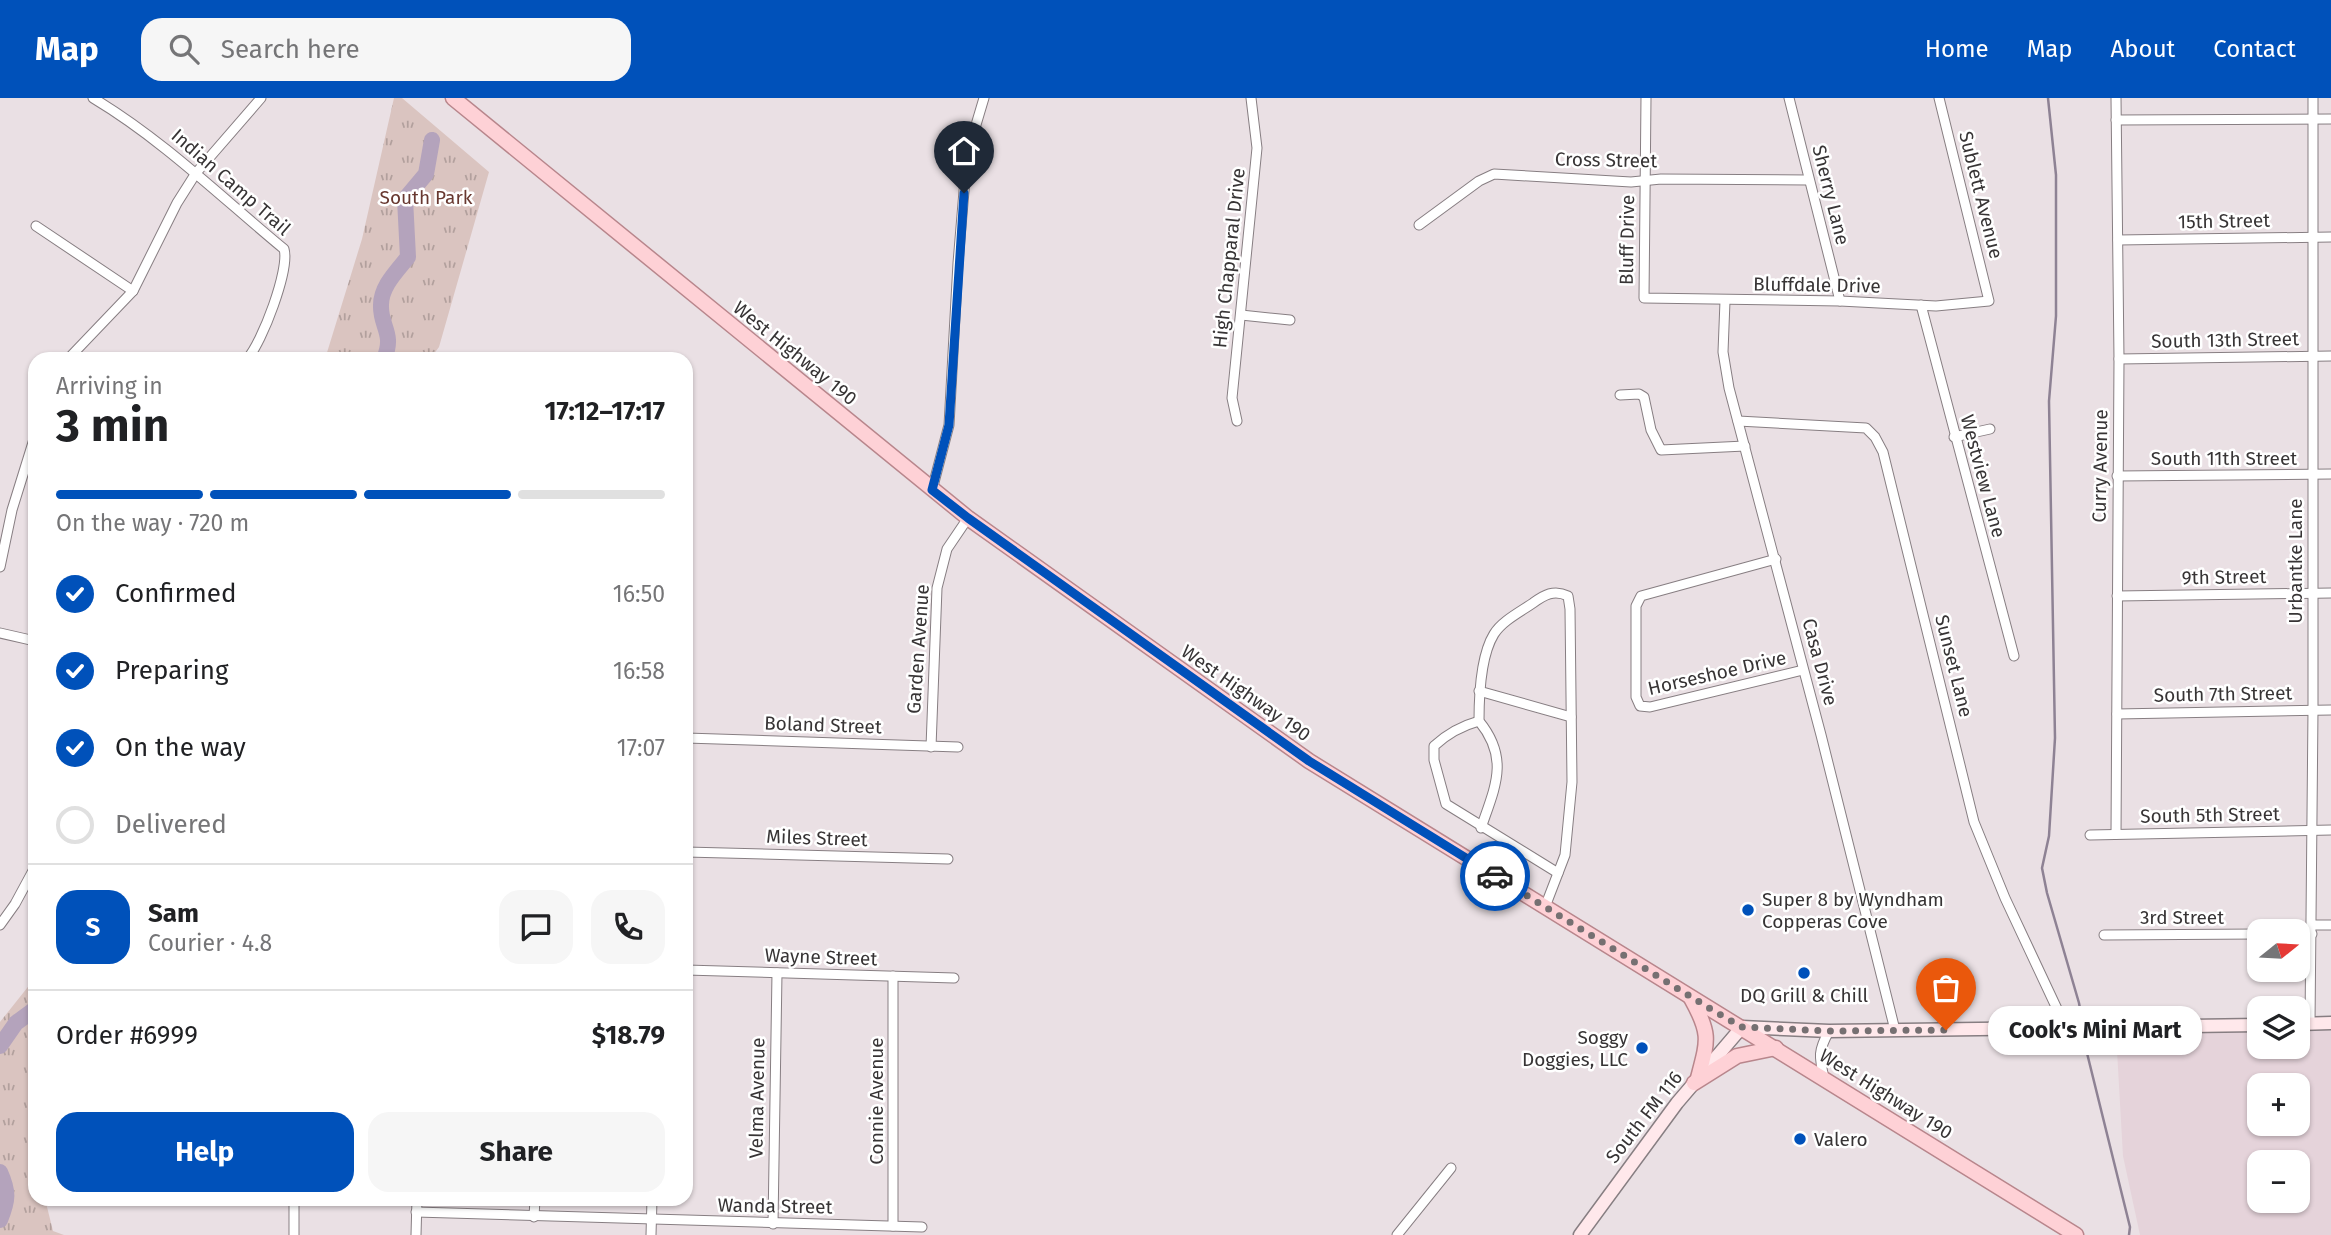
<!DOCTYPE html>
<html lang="en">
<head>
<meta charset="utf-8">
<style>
	:root { --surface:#fff; --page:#f6f6f6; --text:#202124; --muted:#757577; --line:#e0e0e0; --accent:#0051ba }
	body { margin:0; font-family:"Fira Sans",sans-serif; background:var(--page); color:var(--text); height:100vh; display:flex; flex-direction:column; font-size:26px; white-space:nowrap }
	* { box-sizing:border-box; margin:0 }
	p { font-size:23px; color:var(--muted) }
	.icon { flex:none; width:38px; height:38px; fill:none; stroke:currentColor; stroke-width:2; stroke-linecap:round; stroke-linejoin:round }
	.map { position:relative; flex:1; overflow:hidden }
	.details { position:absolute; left:28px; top:254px; width:665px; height:854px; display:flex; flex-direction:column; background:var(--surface); border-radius:21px; box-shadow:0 2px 5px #0004 }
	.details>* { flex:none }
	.needle { width:46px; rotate:72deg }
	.tools { position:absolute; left:2247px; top:821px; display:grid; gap:14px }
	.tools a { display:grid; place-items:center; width:63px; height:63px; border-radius:14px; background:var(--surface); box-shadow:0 2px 5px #0004; font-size:35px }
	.pin { position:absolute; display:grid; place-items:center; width:60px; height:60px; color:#fff; margin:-72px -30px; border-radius:50% 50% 50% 0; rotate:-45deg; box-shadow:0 0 7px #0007 }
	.pin .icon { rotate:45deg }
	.courier { position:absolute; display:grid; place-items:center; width:70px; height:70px; margin:-35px; border:5px solid #0051ba; border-radius:50%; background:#fff; color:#222; box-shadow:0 2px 9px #0007 }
	.bubble { position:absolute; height:49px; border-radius:21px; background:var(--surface); box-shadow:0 2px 5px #0004; font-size:23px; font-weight:700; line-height:49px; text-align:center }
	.head em { font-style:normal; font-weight:700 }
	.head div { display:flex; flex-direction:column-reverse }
	.head { display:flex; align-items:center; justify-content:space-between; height:119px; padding:0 28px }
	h1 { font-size:46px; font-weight:700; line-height:52px }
	.bar { display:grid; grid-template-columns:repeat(4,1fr); gap:10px 7px; align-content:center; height:84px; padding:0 28px }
	.bar i { height:9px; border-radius:5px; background:var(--line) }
	.bar .current { background:var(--accent) }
	.bar p { grid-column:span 4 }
	.line { display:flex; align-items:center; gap:18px; padding:0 28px; border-top:2px solid var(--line) }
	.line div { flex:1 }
	.round { display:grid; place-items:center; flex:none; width:74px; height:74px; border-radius:21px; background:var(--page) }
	ol { padding:0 28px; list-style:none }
	li { display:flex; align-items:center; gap:21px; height:77px }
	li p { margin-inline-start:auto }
	li .icon { padding:7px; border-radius:50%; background:var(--accent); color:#fff; stroke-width:4 }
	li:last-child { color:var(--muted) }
	li i { width:38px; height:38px; border:4px solid var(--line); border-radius:50% }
	.primary-button { display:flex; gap:14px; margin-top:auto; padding:14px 28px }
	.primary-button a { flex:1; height:80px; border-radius:21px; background:var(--accent); color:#fff; font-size:28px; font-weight:700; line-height:80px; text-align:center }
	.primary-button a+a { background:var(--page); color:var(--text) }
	header { display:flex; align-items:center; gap:42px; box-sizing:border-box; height:98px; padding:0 35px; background:var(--accent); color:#fff }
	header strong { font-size:33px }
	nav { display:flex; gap:38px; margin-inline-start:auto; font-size:24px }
	.search { width:490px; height:63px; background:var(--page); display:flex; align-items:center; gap:18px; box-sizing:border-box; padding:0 24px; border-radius:21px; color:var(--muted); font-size:26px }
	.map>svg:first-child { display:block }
	.built { fill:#e5d3da; fill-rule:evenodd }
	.grass { fill:url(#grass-tufts) }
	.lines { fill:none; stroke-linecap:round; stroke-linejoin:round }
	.stream { stroke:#8e8294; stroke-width:2.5 }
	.river { stroke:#b4a3bc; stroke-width:16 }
	.street-casing { stroke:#877e82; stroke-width:11 }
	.secondary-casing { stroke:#877e82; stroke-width:15 }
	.primary-casing { stroke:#b8868c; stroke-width:17 }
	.street { stroke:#fff; stroke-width:9 }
	.secondary { stroke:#ffe8eb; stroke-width:12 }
	.primary { stroke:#fed1d6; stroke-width:14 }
	.done { stroke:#767072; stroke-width:7; stroke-dasharray:0 12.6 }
	.route { stroke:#0051ba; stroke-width:9 }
	.poi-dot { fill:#0051ba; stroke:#fff; stroke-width:2.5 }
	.labels { text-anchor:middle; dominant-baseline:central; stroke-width:5; stroke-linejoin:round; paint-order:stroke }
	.street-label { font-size:19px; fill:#373435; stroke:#fff }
	.park-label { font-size:19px; fill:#683830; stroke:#fff }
	.poi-label { font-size:19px; fill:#373435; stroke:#fff; text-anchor:start }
</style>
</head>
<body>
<header>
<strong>Map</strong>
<div class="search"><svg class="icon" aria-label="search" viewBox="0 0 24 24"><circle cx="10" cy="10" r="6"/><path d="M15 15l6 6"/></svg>Search here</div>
<nav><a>Home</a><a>Map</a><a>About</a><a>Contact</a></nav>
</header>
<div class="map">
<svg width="2331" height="1137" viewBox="0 0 2331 1137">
	<defs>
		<pattern id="grass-tufts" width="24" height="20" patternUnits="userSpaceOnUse" patternTransform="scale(1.75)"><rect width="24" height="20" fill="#dac4c0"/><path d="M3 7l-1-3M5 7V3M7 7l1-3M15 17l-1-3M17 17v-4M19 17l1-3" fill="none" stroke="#b2a09d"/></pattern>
	</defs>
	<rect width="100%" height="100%" fill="#eae0e4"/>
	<path class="built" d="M2298 932H2331V1137H2140L2123 1058 2116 935 2259 933V948H2298ZM2259 987H2298V1026H2259ZM2259 1064H2298V1102H2259Z"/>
	<g class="grass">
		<polygon points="394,0 402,0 489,74 439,249 430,261 325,261 362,141"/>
		<polygon points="35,880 35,1101 45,1101 53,1133 64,1137 0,1137 0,924"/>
	</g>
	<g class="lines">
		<g class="stream">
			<polyline points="2048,0 2056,77 2056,218 2049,303 2055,640 2049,738 2042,770 2047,795 2079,905 2082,922"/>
			<polyline points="2085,947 2130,1129 2129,1137"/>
		</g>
		<g class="river">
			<path d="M384 261C395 235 380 229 381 207 381 188 397 173 408 159L405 101 426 76 432 42"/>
			<polyline points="0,948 16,925 35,911"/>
			<path d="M0 1074C9 1094 8 1102 0 1122"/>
		</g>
		<defs>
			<g id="street">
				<path d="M93 0C163 42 221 99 284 151 290 171 262 245 247 261"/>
				<polyline points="1646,0 1644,200 1840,203 1936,208 1989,203 1939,0"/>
				<polyline points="1789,0 1840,203"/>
				<polyline points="2116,22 2331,21"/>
				<polyline points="1419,127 1479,83 1494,76 1631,84 1661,81 1808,82"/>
				<polyline points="36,128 133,193"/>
				<polyline points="2118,142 2331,139"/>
				<polyline points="1725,203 1723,254 1729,290 1821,637 1895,932"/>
				<polyline points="1921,207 2014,558"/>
				<polyline points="1241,217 1290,222"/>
				<polyline points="68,261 133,193 177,105 196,75 261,0"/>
				<polyline points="2119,261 2331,258"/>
				<polyline points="1620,297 1639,296 1644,299 1651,332 1661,352 1745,348"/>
				<polyline points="1237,323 1232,300 1257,50 1251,0"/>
				<polyline points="1738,323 1866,330 1875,339 1883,354 1974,724 2005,800 2066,930"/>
				<polyline points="1954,339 1990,331"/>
				<polyline points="2117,378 2331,376"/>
				<polyline points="932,392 949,327 958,165 967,57 984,0"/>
				<polyline points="1776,461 1641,498 1636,508 1636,599 1640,608 1650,609 1803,572"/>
				<polyline points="0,469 12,412 35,338"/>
				<polyline points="2117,498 2331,495"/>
				<polyline points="0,535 35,543"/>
				<polyline points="1479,593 1571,619"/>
				<polyline points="2117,616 2331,612"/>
				<path d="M1479 623C1461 628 1448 635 1434 648V662L1446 706 1558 775"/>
				<polyline points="686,640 958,649"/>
				<polyline points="931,649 937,490 947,451 968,420"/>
				<path d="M1481 730C1495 689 1510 661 1479 623 1479 599 1481 557 1494 536 1502 523 1520 514 1533 505 1544 497 1554 491 1568 498L1570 511 1572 684 1565 757 1545 809"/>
				<polyline points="2116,736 2119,261 2116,0"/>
				<polyline points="2090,737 2331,732"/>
				<polyline points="686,754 948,761"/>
				<polyline points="0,827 15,806 35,769"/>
				<polyline points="2312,827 2331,827"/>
				<polyline points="2298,836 2312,836"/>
				<polyline points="2104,837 2259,836"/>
				<polyline points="686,872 954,880"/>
				<polyline points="893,878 893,1128"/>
				<polyline points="2310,926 2313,612 2313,0"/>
				<path d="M1824 980C1819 958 1818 953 1829 933"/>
				<polyline points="416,1114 922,1129"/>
				<polyline points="534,1119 535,1101"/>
				<polyline points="773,1126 777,875"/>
				<polyline points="294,1137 294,1101"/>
				<polyline points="416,1137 417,1101"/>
				<polyline points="651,1137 652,1101"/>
				<polyline points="1397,1137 1451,1070"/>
			</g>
			<g id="secondary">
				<polyline points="2298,926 2331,925"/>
				<polyline points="1580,1137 1677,1005 1742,929 1829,933 2259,927"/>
			</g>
			<g id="primary">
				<polyline points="453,0 968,420 1309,663 2076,1137"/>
				<path d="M1691 900C1711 936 1708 942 1698 980"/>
				<polyline points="1694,985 1737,958 1776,950"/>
			</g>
		</defs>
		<use href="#street" class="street-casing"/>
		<use href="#secondary" class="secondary-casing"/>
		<use href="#primary" class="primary-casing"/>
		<use href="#street" class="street"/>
		<use href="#secondary" class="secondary"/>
		<use href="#primary" class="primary"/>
	</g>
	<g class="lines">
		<polyline class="done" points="1495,778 1714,913 1742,929 1829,933 1946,932"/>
		<polyline class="route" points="964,95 949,327 932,392 968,420 1309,663 1495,778"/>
	</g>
	<g class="poi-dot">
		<circle cx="1748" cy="812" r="7"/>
		<circle cx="1804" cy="875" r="7"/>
		<circle cx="1642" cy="950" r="7"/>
		<circle cx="1800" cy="1041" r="7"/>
	</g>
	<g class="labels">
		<g class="street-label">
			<text transform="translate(1606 62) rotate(1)">Cross Street</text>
			<text transform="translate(231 84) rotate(41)">Indian Camp Trail</text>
			<text transform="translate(1831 97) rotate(76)">Sherry Lane</text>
			<text transform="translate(1981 97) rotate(76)">Sublett Avenue</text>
			<text transform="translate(2224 123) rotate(-1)">15th Street</text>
			<text transform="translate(1627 142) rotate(-89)">Bluff Drive</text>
			<text transform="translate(1229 160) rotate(-84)">High Chapparal Drive</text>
			<text transform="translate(1817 187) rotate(1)">Bluffdale Drive</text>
			<text transform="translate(2225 242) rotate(-1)">South 13th Street</text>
			<text transform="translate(795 255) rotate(39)">West Highway 190</text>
			<text x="2224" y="360">South 11th Street</text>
			<text transform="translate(2100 368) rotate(-89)">Curry Avenue</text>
			<text transform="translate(1983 378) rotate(75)">Westview Lane</text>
			<text transform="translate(2295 463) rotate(-90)">Urbantke Lane</text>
			<text transform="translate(2224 479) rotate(-1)">9th Street</text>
			<text transform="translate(918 551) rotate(-86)">Garden Avenue</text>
			<text transform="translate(1820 564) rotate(75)">Casa Drive</text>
			<text transform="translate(1954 568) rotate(76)">Sunset Lane</text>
			<text transform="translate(1717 575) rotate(-13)">Horseshoe Drive</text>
			<text transform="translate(1246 595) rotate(35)">West Highway 190</text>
			<text transform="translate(2223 596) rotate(-1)">South 7th Street</text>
			<text transform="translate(823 627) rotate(2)">Boland Street</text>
			<text transform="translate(2210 717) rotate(-1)">South 5th Street</text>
			<text transform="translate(817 740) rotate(2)">Miles Street</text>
			<text x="2182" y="819">3rd Street</text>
			<text transform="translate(821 859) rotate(2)">Wayne Street</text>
			<text transform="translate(1886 996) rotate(32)">West Highway 190</text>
			<text transform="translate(757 1000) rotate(-89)">Velma Avenue</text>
			<text transform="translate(876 1003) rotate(-90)">Connie Avenue</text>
			<text transform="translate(1644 1019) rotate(-52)">South FM 116</text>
			<text transform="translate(775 1108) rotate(1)">Wanda Street</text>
		</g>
		<g class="park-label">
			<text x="426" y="99">South Park</text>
		</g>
		<g class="poi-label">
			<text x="1762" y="801">Super 8 by Wyndham<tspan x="1762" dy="22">Copperas Cove</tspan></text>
			<text x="1804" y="897" text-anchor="middle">DQ Grill &amp; Chill</text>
			<text x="1628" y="939" text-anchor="end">Soggy<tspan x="1628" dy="22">Doggies, LLC</tspan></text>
			<text x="1814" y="1041">Valero</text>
		</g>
	</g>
</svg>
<div class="tools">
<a><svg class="needle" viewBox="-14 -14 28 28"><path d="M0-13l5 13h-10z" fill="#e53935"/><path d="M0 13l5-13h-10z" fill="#757577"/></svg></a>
<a><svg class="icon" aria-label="layers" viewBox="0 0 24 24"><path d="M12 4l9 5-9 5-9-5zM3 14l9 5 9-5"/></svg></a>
<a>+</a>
<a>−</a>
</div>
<div class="pin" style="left:1946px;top:932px;background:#ea580c"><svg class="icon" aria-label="bag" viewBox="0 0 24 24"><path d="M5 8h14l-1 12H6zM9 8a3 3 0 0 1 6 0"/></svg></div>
<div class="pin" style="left:964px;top:95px;background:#1f2937"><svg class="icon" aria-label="home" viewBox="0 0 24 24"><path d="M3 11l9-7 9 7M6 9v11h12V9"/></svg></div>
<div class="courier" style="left:1495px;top:778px"><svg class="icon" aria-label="car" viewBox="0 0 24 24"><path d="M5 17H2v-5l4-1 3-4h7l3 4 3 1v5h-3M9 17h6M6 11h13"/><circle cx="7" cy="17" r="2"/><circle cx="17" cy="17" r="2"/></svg></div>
<div class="bubble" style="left:1988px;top:908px;width:214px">Cook's Mini Mart</div>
<section class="details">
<div class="head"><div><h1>3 min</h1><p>Arriving in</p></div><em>17:12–17:17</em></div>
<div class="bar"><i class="current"></i><i class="current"></i><i class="current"></i><i></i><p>On the way · 720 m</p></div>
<ol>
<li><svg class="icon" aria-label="check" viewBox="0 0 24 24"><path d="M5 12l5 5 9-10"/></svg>Confirmed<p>16:50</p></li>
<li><svg class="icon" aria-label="check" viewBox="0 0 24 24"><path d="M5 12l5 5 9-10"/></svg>Preparing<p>16:58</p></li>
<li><svg class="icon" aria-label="check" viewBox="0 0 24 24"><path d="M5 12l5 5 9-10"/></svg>On the way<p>17:07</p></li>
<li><i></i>Delivered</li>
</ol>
<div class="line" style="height:126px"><b class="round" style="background:var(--accent);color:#fff">S</b><div><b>Sam</b><p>Courier · 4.8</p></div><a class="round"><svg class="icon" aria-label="chat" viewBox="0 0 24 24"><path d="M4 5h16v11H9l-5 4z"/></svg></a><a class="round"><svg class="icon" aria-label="phone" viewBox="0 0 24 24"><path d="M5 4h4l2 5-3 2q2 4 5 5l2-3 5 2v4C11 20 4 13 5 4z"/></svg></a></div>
<div class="line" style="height:91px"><div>Order #6999</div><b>$18.79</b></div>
<div class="primary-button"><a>Help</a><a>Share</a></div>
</section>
</div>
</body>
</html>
